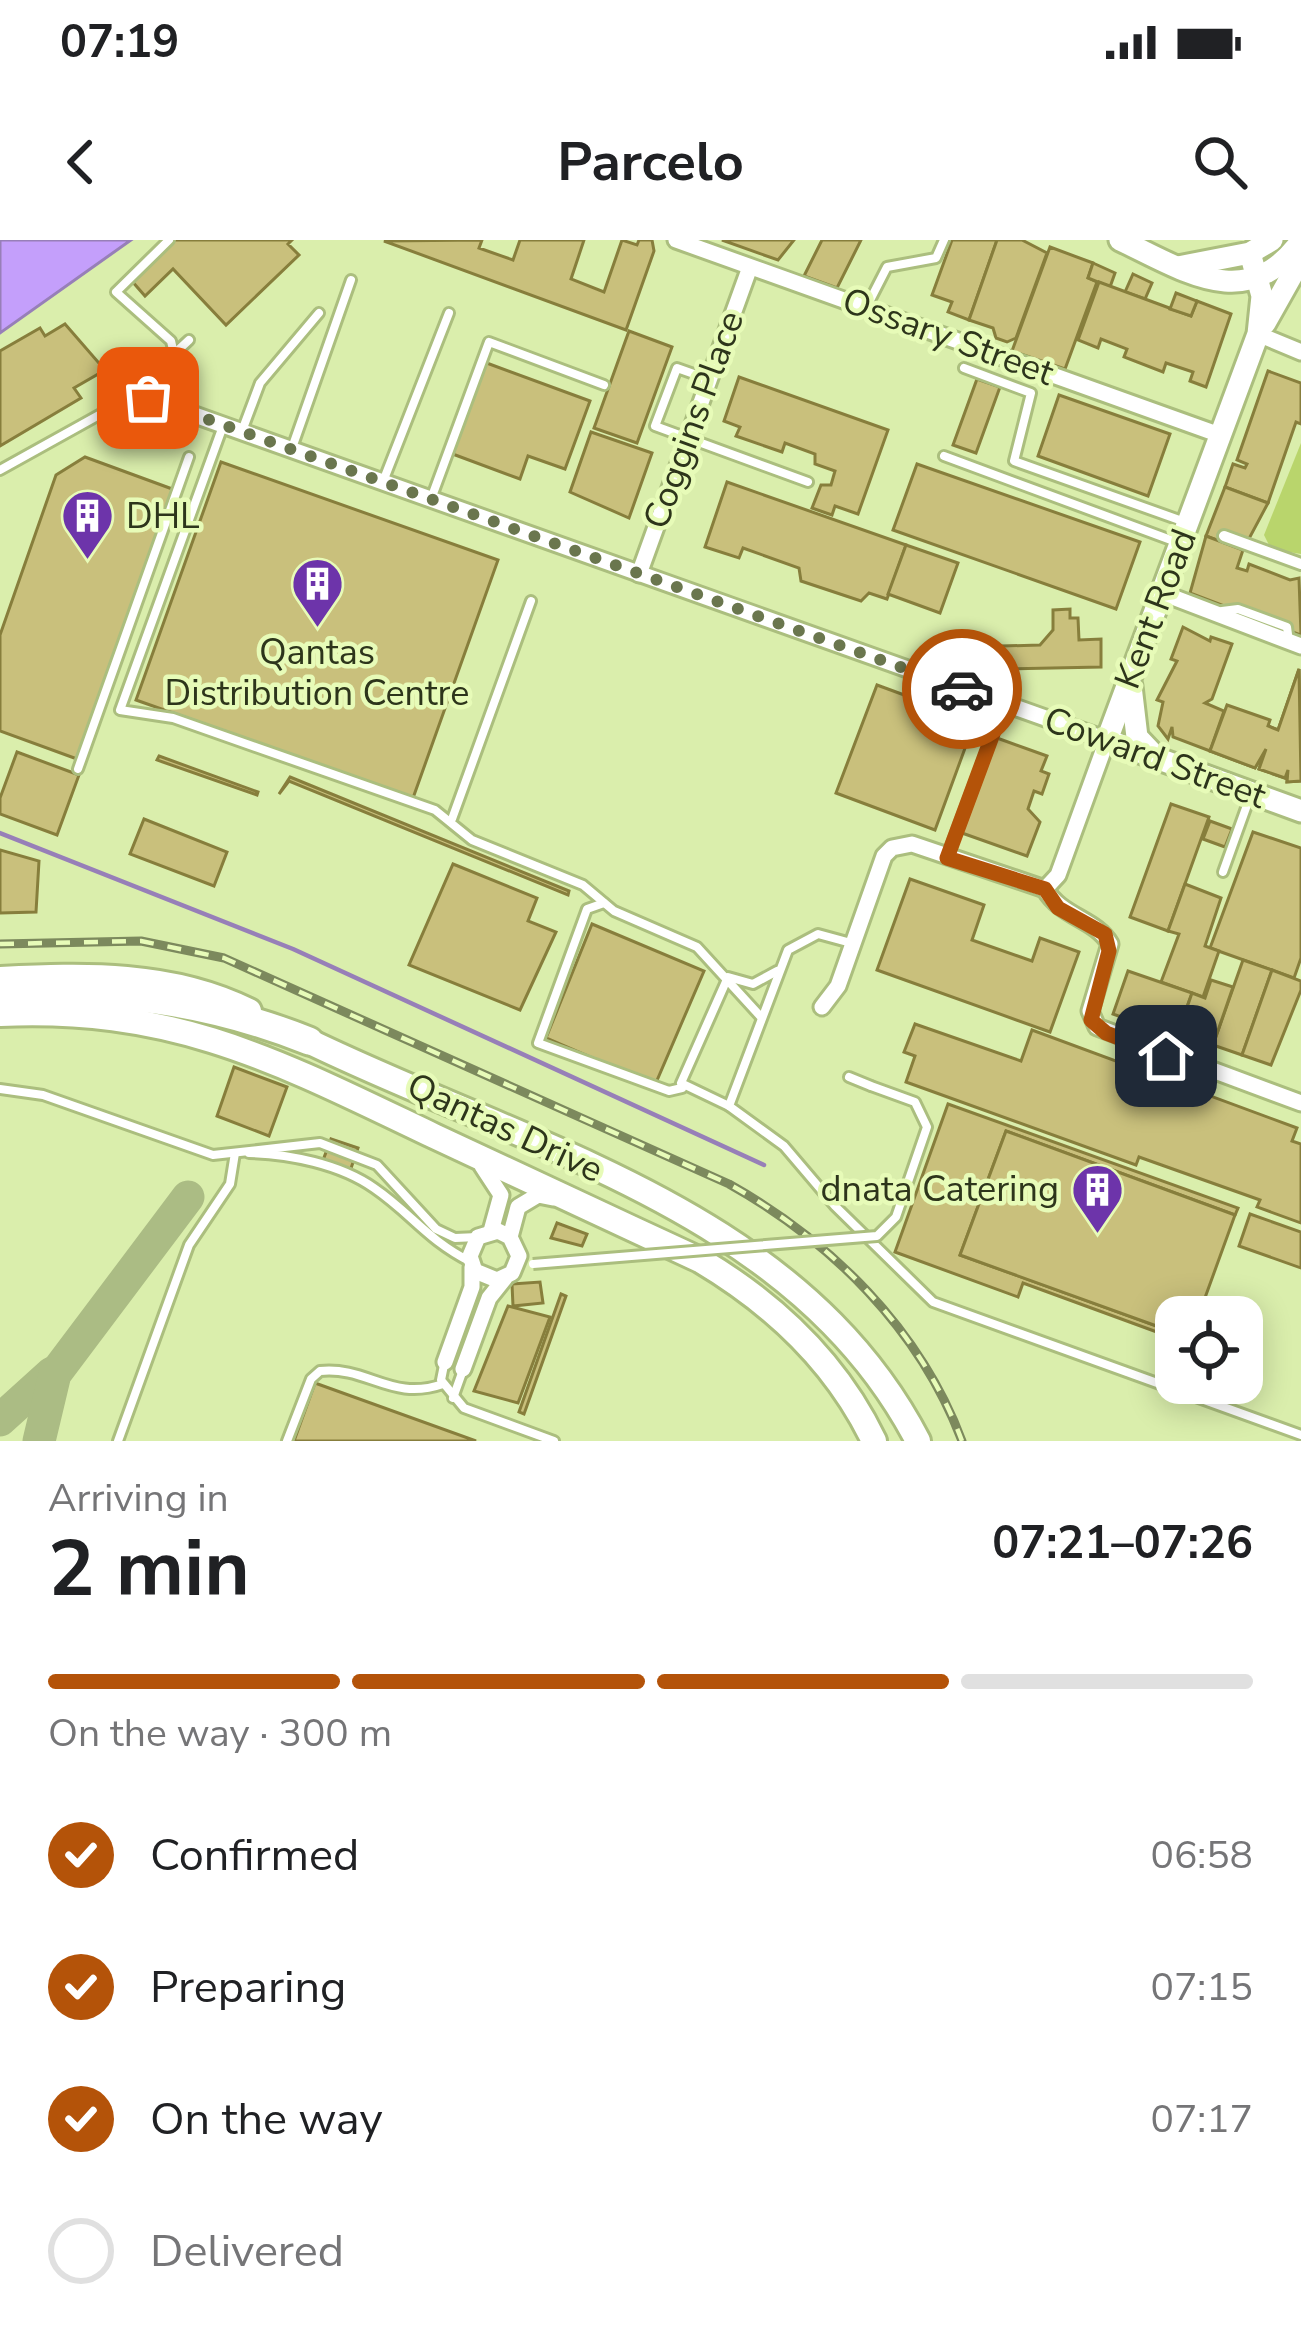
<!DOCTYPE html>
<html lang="en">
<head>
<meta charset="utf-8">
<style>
	:root { --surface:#fff; --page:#f2f2f2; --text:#202124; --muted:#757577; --line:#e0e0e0; --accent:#b45309 }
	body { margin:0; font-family:"Nunito Sans",sans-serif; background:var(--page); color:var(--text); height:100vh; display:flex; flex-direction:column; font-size:45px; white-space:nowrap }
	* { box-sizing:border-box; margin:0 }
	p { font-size:39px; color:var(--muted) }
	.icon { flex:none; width:66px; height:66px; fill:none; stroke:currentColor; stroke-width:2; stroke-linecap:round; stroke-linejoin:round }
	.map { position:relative; height:1201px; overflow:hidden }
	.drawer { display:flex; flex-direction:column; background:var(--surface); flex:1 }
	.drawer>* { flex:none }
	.tools { position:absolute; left:1155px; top:1056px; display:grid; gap:24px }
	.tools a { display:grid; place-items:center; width:108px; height:108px; border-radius:24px; background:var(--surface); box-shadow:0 6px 30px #0003; font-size:60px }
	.pin { position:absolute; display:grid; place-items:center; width:102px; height:102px; color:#fff; margin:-51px; border-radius:24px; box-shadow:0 6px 18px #0006 }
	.courier { position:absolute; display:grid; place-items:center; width:120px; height:120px; margin:-60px; border:9px solid #b45309; border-radius:50%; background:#fff; color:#222; box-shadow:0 3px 15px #0007 }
	.headline em { font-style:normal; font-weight:700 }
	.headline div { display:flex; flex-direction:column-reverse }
	.headline { display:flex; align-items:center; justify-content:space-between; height:204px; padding:0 48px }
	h1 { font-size:78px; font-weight:700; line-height:90px }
	.bar { display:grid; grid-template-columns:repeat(4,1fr); gap:18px 12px; align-content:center; height:144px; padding:0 48px }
	.bar i { height:15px; border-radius:9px; background:var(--line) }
	.bar .active { background:var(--accent) }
	.bar p { grid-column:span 4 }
	ol { padding:0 48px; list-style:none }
	li { display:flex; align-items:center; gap:36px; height:132px }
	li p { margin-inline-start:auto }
	li .icon { padding:12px; border-radius:50%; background:var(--accent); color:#fff; stroke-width:4 }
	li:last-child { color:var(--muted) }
	li i { width:66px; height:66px; border:6px solid var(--line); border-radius:50% }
	.status { display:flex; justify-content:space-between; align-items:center; height:84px; padding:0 60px; background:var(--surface); direction:ltr }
	.status svg { height:33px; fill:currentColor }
	header { display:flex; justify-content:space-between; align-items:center; height:156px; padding:0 48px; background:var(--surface); font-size:54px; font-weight:700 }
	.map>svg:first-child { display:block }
	.green { fill:#b9d56c }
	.water { fill:#c49ffb; stroke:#977fb8; stroke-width:3 }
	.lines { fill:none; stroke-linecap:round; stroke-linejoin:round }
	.stream { stroke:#977fb8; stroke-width:4.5 }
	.taxiway { stroke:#abbc84; stroke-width:33 }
	.building { fill:#c9c07c; stroke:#877e3c; stroke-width:3 }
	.service-casing { stroke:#abbe7e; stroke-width:14 }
	.pedestrian-casing { stroke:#abbe7e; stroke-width:16 }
	.minor-casing { stroke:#abbe7e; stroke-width:21 }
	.secondary-casing { stroke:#abbe7e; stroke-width:27 }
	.trunk-casing { stroke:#abbe7e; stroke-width:30 }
	.motorway-casing { stroke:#abbe7e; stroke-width:33 }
	.service { stroke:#fff; stroke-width:8 }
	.pedestrian { stroke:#fff; stroke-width:10 }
	.minor { stroke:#fff; stroke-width:15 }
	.secondary { stroke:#fff; stroke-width:21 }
	.trunk { stroke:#fff; stroke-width:24 }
	.motorway { stroke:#fff; stroke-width:27 }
	.rail-casing { stroke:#7c895d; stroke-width:9 }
	.rail { stroke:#e7fbb8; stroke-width:4.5; stroke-dasharray:14; stroke-linecap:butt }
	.service-bridge-casing { stroke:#abbe7e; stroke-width:14; stroke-linecap:butt }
	.service-bridge { stroke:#fff; stroke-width:8 }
	.done { stroke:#6a764e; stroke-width:12; stroke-dasharray:0 21.6 }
	.route { stroke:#b45309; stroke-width:15 }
	.labels { text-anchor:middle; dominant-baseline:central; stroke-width:9; stroke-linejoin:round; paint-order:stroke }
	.street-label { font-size:36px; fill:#2d351b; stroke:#e7fbb8 }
	.poi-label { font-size:36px; fill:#2d351b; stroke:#e7fbb8; text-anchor:start }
</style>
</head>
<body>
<div class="status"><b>07:19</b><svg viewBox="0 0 49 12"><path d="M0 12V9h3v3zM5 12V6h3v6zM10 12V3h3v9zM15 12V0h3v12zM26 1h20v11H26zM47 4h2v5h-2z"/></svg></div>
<header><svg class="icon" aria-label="back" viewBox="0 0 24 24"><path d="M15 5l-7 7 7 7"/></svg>Parcelo<svg class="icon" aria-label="search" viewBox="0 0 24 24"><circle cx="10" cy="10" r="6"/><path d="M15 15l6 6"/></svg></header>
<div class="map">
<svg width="1301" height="1201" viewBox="0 0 1301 1201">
	<rect width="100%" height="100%" fill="#daeeac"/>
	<polygon class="green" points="1301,203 1301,314 1271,309 1264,295"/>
	<polygon class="water" points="0,0 131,0 0,93"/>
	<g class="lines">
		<polyline class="stream" points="0,593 293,709 764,925"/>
		<g class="taxiway">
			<polyline points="0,1180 52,1133"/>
			<polyline points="39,1201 55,1134 188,957"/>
		</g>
	</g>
	<g class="building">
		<polygon points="173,0 292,0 288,4 299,15 226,85 173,29 145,56 131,40"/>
		<polygon points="482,0 479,8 513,20 520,0 584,0 571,39 604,52 622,0 637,5 639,0 652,0 654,11 626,90 384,1"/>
		<polygon points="722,0 794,0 778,20"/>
		<polygon points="822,0 861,0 837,48 804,36"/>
		<polygon points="952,0 997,0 969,80 948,72 952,62 932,55"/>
		<polygon points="997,0 1022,0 1047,13 1016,98 1007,102 996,98 993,88 969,80"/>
		<polygon points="1050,7 1093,23 1088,38 1097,42 1065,129 1012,111"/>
		<polygon points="1093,23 1115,33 1110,47 1088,38"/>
		<polygon points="1133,34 1152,43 1145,59 1125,52"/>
		<polygon points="1099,42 1191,76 1197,61 1231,74 1206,147 1190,141 1193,132 1166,123 1163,132 1124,117 1127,109 1101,99 1098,108 1078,100"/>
		<polygon points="1176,53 1197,61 1191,76 1170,69"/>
		<polygon points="65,84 105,130 74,148 81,158 0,206 0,111 40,88 45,96"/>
		<polygon points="629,91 672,107 637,203 594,188"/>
		<polygon points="484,122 590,161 565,229 528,216 520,239 450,213"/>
		<polygon points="1268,131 1301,143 1301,184 1296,182 1268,263 1225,247 1233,224 1245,228 1247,224 1237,220"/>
		<polygon points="739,137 888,190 858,274 835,266 832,275 812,268 821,245 831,245 835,231 815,224 815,214 785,203 782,212 736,196 740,187 724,181"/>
		<polygon points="977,139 1000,147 976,213 953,205"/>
		<polygon points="1059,155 1170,194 1148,256 1038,216"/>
		<polygon points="591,192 652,213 629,278 570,252"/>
		<polygon points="85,217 175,250 77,519 0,491 0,395 56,235"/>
		<polygon points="221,222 498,320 413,558 136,460"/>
		<polygon points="917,224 1140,302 1116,369 893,290"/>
		<polygon points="727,242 906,305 887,359 869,353 861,361 801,341 799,328 743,308 739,318 705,307"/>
		<polygon points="1225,247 1268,263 1243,310 1206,296"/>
		<polygon points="1206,296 1243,310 1237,328 1247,331 1249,324 1290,340 1299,338 1301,395 1190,353"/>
		<polygon points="906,305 958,323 940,373 888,354"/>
		<polygon points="1070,369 1070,378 1078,378 1079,400 1101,399 1101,427 1002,429 1002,406 1040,405 1053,390 1053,370"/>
		<polygon points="1183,387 1210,401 1211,397 1232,404 1212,459 1205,463 1224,471 1210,511 1173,497 1172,487 1168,499 1158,486 1163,462 1157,460 1177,421 1171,419"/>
		<polygon points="1299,429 1301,541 1287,542 1288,530 1285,538 1259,529 1266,509 1255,528 1210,511 1229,469 1278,490"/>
		<polygon points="1299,429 1301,541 1287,542 1288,530 1285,538 1259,529 1266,509 1255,528 1210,511 1227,465 1270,480 1268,486 1278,490"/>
		<polygon points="877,445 975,481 935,590 836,553"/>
		<polygon points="997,498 1047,516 1041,531 1049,534 1042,554 1034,551 1028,569 1040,582 1027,616 962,593"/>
		<polygon points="17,512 79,535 57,595 0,574 0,558"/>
		<polygon points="159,516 258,552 257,555 157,520"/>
		<polygon points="290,537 569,651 568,655 289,541 279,554"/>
		<polygon points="1171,564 1209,577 1168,691 1130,677"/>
		<polygon points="144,579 227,612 214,646 130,614"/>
		<polygon points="1210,581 1232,589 1225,607 1203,599"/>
		<polygon points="1253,592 1301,608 1301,718 1294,738 1210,708"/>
		<polygon points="0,610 39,621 36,672 0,673"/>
		<polygon points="453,624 537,658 528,681 556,692 520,770 409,725"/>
		<polygon points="910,639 984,665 972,700 1032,721 1040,698 1079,712 1050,792 877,730"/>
		<polygon points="1185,644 1221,658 1205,706 1219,711 1203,757 1161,742 1179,694 1168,691"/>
		<polygon points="592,684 704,731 655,845 546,798"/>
		<polygon points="1243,720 1272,730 1242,815 1213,805"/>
		<polygon points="1272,730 1301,741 1301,750 1271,825 1242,815"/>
		<polygon points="1128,731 1192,753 1176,797 1113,774"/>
		<polygon points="1211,740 1233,747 1213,805 1192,797 1197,780 1184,776 1192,753 1205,758"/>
		<polygon points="915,784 1021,821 1032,790 1297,888 1292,901 1301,904 1301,983 1257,967 1260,960 1139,917 1136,925 906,842 915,816 904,812"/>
		<polygon points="234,827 287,847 269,896 217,876"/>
		<polygon points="948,864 1238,968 1235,975 1006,891 960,1015 1176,1093 1176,1099 1023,1043 1018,1057 895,1012"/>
		<polygon points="1006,891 1235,975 1198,1077 1176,1077 1176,1093 960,1015"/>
		<polygon points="331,899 358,908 349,934 322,923"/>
		<polygon points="1250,974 1301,992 1301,1028 1239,1006"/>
		<polygon points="557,983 587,994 582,1006 551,998"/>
		<polygon points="512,1044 540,1042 543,1063 513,1066"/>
		<polygon points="561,1054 566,1056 524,1174 519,1172"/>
		<polygon points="508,1066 550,1077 518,1163 474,1151"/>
		<polygon points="315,1143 476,1201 294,1201"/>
	</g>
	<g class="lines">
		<defs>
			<g id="service">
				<polyline points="866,68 887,27 936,18 944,0"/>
				<polyline points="175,113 189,100"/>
				<polyline points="964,128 1031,153 1014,221 1185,282"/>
				<polyline points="708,139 677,128 655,186 808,242"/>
				<polyline points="166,160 162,138 174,114 171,101 116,52 169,0"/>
				<polyline points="223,186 120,470 173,478 435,570 472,600 583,645 614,671 697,707 761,777"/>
				<polyline points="242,191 260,143 319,73"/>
				<polyline points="292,208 351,40"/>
				<polyline points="944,216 1179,303"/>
				<polyline points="0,230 126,160"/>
				<polyline points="384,239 449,73"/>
				<polyline points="431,259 489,102 604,145"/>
				<polyline points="1222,371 1238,369 1287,387 1289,402"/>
				<polyline points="78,529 189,217"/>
				<polyline points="452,579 531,361"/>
				<polyline points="948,614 1004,465"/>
				<polyline points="1223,632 1251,554"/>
				<polyline points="604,663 587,669 538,803 669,851 682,848"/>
				<polyline points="851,703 818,694 788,710 729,866 784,906 835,966 933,1062 1301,1195"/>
				<polyline points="849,837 871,846"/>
				<polyline points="0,849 43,855 213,915 320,903 377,925 436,989 455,998 478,997"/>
				<polyline points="729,866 681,843 728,737 753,744 777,731"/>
				<path d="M249 913C289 914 340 924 374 948 412 974 426 999 471 1022"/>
				<polyline points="444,1125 441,1140 464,1168 554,1201"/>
				<polyline points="453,1158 463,1130"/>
				<polyline points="118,1201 189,1005 230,944 235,913"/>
				<path d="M287 1201 311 1139 320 1131C368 1126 391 1162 443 1144"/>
			</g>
			<polyline id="pedestrian" points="1224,296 1301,324"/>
			<g id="minor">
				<polyline points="676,0 1220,195"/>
				<polyline points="1258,94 1301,112"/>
				<polyline points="127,159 147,158 1107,500 1058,635 1045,649"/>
				<polyline points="639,334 750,27"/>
				<polyline points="1162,353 1301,406"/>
				<path d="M1045 649C1061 677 1096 679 1110 704L1090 771 1097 787 1301 863"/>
				<polyline points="822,767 838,746 884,616 892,608 912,604 1045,649"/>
				<polyline points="482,926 501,955 491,991"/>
				<polyline points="510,997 498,991 478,997 470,1016 475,1031 497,1040 512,1033 519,1016 510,997 518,967 538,955 553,958"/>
				<polyline points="445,1122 472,1047 472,1027"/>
				<polyline points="463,1129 489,1058 505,1038"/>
			</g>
			<g id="secondary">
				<path d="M1120 0C1184 30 1247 75 1301 1"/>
				<polyline points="1250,13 1262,56 1258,94 1107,500 1301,571"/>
				<polyline points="1178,27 1250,13 1272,0"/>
				<polyline points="1265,83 1301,19"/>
				<polyline points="1131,446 1137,497 1154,515"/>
			</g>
			<g id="trunk">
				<path d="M0 739C84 735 171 732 249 771"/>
				<path d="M0 774C176 766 281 823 434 896 522 937 611 979 700 1020 774 1064 836 1122 874 1201"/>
				<path d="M296 795C516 905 795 965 918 1201"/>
			</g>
			<path id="motorway" d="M0 753C111 749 206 760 309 801"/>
		</defs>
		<use href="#service" class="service-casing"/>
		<use href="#pedestrian" class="pedestrian-casing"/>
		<use href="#minor" class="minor-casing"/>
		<use href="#secondary" class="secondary-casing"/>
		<use href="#trunk" class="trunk-casing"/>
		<use href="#motorway" class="motorway-casing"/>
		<use href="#service" class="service"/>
		<use href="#pedestrian" class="pedestrian"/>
		<use href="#minor" class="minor"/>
		<use href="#secondary" class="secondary"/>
		<use href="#trunk" class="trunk"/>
		<use href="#motorway" class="motorway"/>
		<defs>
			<path id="rail" d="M0 704 141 701 224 718 729 944C831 1001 920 1089 962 1201"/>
		</defs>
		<use href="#rail" class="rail-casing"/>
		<use href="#rail" class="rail"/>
		<defs>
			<polyline id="service-bridge" points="533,1024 877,996 896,977 927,887 915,862 871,846"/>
		</defs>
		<use href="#service-bridge" class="service-bridge-casing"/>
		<use href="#service-bridge" class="service-bridge"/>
	</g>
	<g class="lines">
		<polyline class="done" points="148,158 962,449"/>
		<polyline class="route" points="962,449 1004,464 947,618 1045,649 1058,668 1105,694 1109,711 1091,780 1106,793 1166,816"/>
	</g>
	<defs>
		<symbol id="building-pin" viewBox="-11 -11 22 30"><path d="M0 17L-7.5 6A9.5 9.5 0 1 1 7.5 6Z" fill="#6d34aa" stroke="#e7fbb8"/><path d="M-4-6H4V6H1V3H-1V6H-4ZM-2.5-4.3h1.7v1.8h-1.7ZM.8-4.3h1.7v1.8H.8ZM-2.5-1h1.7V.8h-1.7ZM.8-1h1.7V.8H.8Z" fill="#fff"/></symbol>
	</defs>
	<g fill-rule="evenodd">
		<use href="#building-pin" x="58" y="246" width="59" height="81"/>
		<use href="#building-pin" x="288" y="314" width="59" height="81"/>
		<use href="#building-pin" x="1068" y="920" width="59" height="81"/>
	</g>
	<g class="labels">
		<g class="street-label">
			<text transform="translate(948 97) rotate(20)">Ossary Street</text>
			<text transform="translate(694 180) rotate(-70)">Coggins Place</text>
			<text transform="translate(1156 369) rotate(-69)">Kent Road</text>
			<text transform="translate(1155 518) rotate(20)">Coward Street</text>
			<text transform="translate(505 888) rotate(25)">Qantas Drive</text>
		</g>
		<g class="poi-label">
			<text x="126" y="276">DHL</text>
			<text x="317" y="412" text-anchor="middle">Qantas<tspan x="317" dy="41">Distribution Centre</tspan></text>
			<text x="1059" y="949" text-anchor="end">dnata Catering</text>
		</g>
	</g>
</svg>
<div class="tools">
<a><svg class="icon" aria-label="locate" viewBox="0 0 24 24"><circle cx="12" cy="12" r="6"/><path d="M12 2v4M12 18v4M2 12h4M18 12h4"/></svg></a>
</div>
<div class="pin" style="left:148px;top:158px;background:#ea580c"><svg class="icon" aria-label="bag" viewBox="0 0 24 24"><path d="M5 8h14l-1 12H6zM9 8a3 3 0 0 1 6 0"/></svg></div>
<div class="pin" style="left:1166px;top:816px;background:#1f2937"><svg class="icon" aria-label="home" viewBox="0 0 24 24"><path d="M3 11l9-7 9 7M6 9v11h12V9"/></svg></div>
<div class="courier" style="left:962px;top:449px"><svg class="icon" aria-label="car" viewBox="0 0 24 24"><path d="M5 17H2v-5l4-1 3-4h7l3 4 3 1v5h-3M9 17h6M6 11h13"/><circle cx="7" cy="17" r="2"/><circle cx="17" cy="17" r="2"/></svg></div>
</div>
<section class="drawer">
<div class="headline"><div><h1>2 min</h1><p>Arriving in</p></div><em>07:21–07:26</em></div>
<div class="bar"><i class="active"></i><i class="active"></i><i class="active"></i><i></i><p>On the way · 300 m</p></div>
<ol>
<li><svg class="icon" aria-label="check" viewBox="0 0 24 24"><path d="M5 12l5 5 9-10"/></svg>Confirmed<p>06:58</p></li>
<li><svg class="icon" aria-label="check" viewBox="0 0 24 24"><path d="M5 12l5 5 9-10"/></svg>Preparing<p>07:15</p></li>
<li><svg class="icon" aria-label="check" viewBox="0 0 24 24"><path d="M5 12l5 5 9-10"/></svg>On the way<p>07:17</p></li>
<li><i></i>Delivered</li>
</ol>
</section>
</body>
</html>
